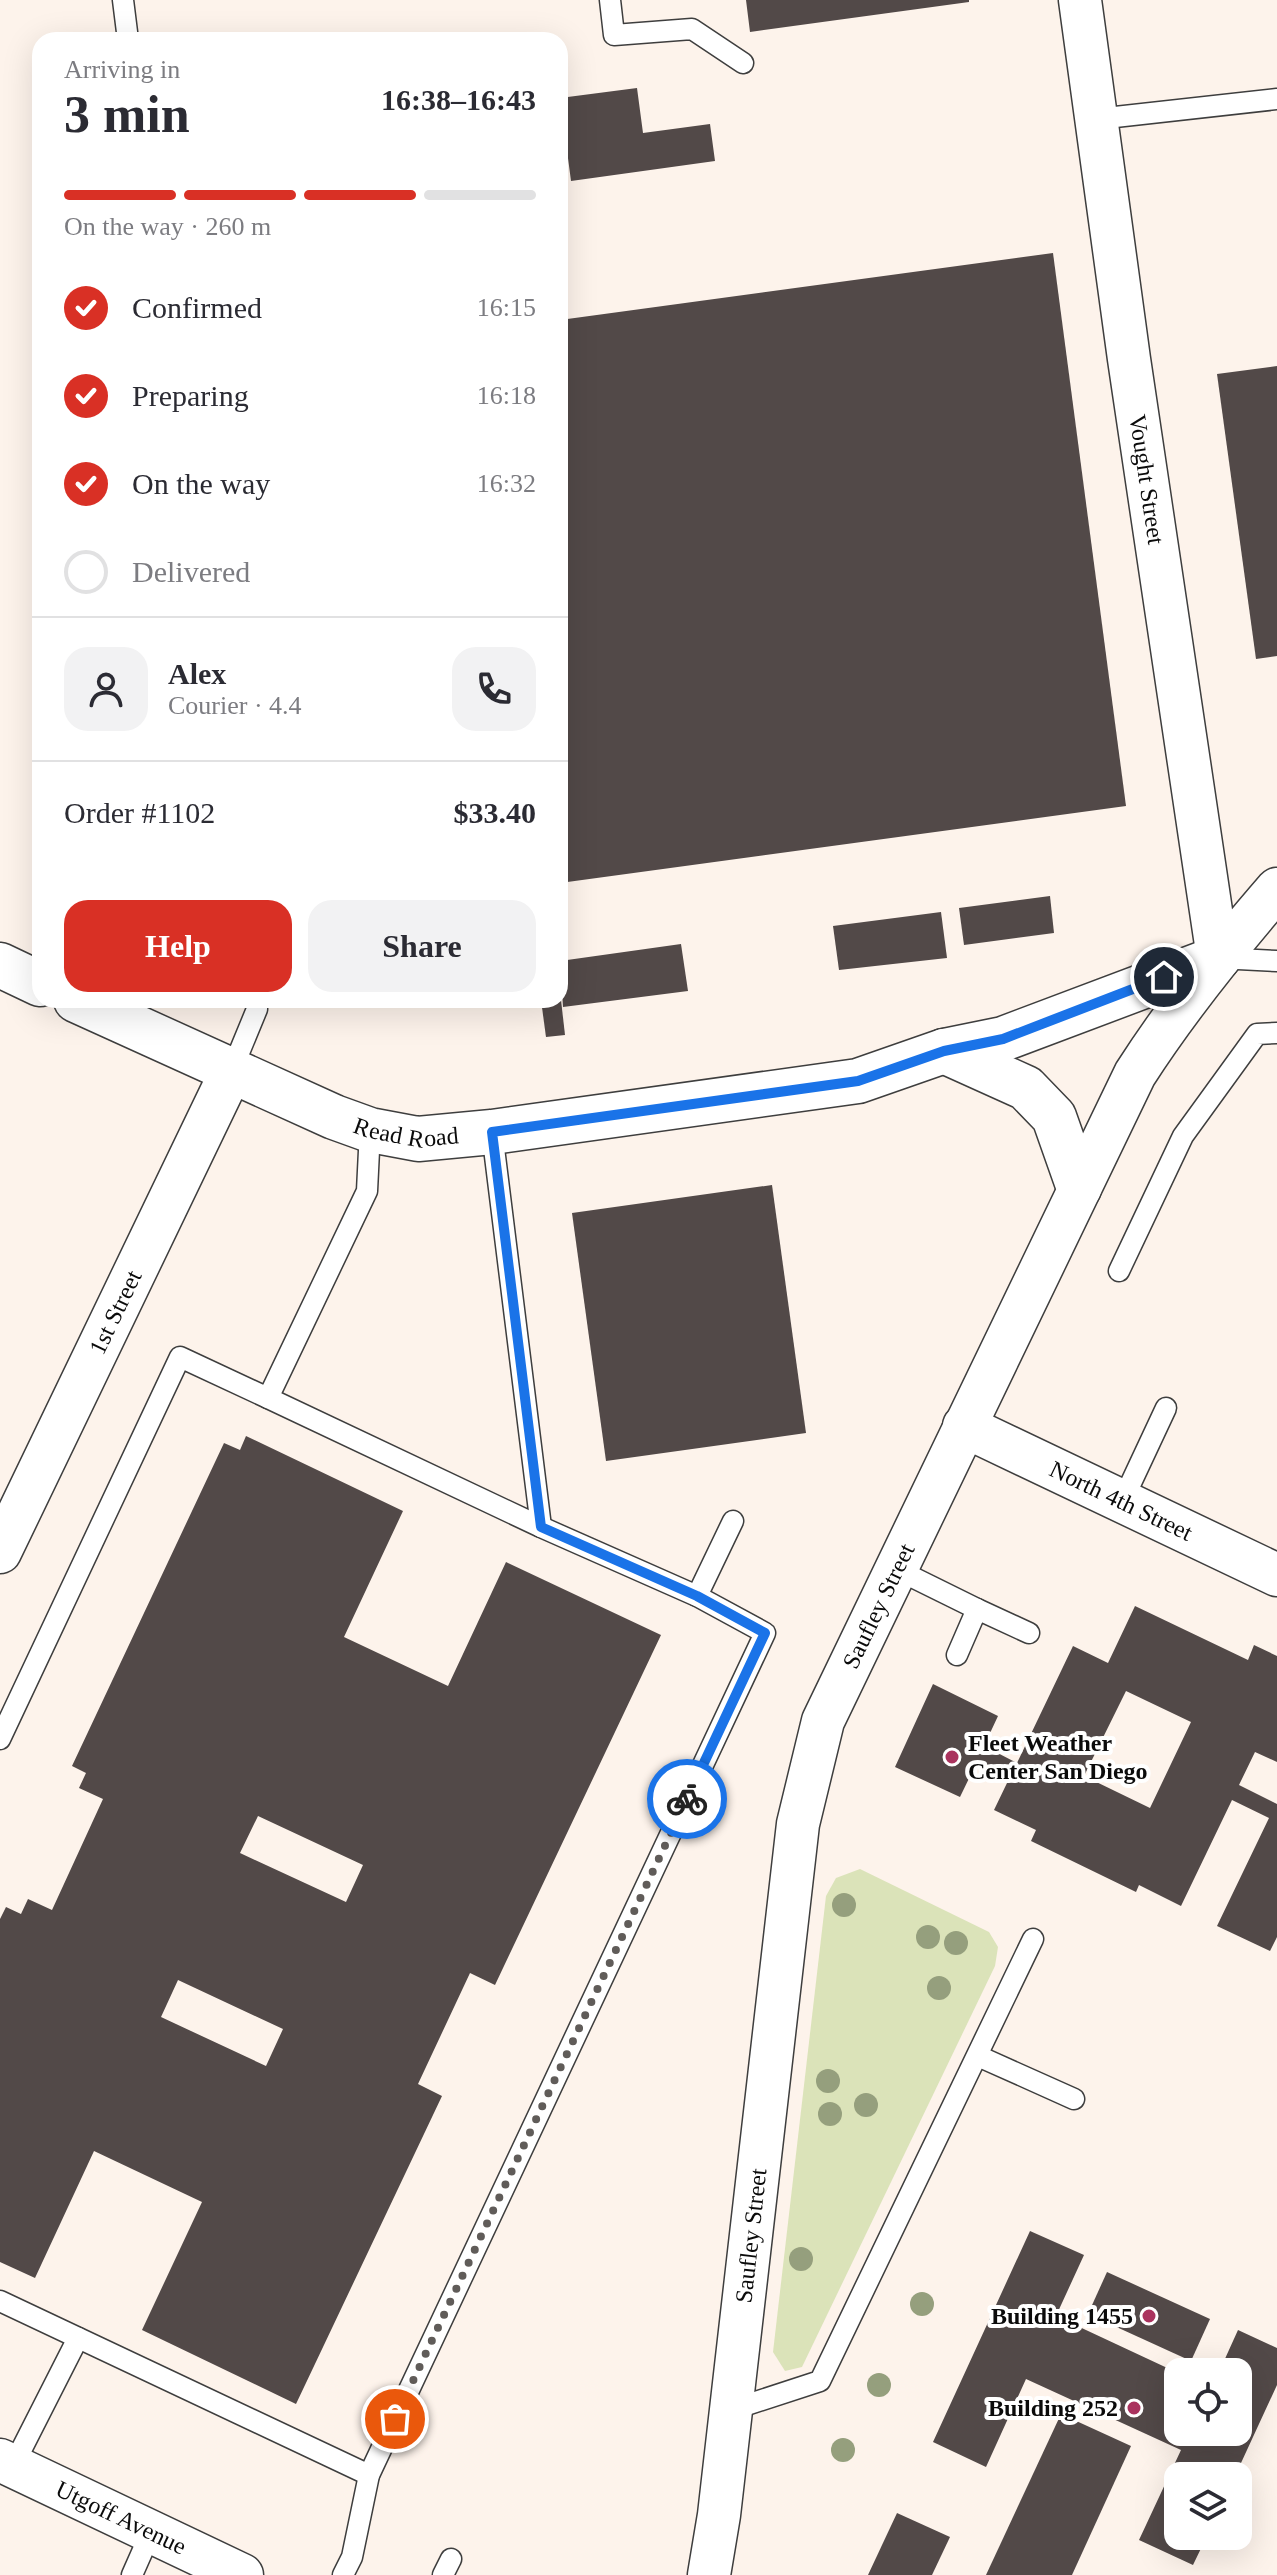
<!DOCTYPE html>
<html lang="en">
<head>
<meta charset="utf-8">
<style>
	:root { --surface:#fff; --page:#f2f2f3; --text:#2b2b33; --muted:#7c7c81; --line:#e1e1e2; --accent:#d93025 }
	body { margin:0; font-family:Georgia,serif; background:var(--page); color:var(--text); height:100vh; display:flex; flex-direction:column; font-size:30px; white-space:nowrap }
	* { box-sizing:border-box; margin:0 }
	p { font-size:26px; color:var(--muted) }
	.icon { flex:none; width:44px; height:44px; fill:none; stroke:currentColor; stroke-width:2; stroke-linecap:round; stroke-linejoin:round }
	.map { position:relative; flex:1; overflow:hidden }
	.side { position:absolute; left:32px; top:32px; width:536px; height:976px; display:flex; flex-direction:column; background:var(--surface); border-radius:24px; box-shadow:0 8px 32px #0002 }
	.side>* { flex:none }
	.tools { position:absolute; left:1164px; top:2358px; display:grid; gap:16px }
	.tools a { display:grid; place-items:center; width:88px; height:88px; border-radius:16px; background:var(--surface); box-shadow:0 8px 32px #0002; font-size:40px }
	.pin { position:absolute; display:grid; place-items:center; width:68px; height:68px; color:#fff; margin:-34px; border:4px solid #fff; border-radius:50%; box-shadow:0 2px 8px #0007 }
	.courier { position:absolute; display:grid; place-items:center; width:80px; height:80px; margin:-40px; border:6px solid #1a73e8; border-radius:50%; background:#fff; color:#222; box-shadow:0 2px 10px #0007 }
	.overview em { font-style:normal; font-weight:700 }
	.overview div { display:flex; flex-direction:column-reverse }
	.overview { display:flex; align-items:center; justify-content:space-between; height:136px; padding:0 32px }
	h1 { font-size:52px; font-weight:700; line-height:60px }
	.bar { display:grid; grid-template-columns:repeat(4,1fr); gap:12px 8px; align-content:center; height:96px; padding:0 32px }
	.bar i { height:10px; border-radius:6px; background:var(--line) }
	.bar .current { background:var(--accent) }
	.bar p { grid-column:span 4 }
	.line { display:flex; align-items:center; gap:20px; padding:0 32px; border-top:2px solid var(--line) }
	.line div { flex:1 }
	.round { display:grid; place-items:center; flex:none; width:84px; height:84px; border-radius:24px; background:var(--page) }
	ol { padding:0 32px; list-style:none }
	li { display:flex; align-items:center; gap:24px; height:88px }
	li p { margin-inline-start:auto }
	li .icon { padding:8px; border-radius:50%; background:var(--accent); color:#fff; stroke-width:4 }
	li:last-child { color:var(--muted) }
	li i { width:44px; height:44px; border:4px solid var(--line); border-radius:50% }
	.action { display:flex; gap:16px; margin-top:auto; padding:16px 32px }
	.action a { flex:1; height:92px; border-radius:24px; background:var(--accent); color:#fff; font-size:32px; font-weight:700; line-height:92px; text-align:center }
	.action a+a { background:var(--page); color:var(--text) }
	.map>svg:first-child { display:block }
	.green { fill:#dbe3b9 }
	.building { fill:#524948; fill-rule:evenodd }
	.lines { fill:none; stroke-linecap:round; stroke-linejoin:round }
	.service-casing { stroke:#3e3e3e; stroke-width:23 }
	.minor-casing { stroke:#3e3e3e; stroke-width:45 }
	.tertiary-casing { stroke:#3e3e3e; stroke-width:47 }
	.service { stroke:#fff; stroke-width:20 }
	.minor { stroke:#fff; stroke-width:42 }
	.tertiary { stroke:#fff; stroke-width:44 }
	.tree { fill:#959f7d }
	.done { stroke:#605c59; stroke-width:8; stroke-dasharray:0 14.4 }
	.route { stroke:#1a73e8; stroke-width:10 }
	.poi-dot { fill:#aa335e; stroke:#fff; stroke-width:3 }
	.labels { text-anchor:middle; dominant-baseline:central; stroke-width:8; stroke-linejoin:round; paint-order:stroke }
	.street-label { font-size:24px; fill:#0b0b0b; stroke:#fff }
	.poi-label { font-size:24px; font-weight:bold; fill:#0b0b0b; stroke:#fff; text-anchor:end }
</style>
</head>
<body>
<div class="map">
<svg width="1277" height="2575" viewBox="0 0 1277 2575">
	<rect width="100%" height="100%" fill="#fdf3eb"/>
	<polygon class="green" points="860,1869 989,1932 998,1947 995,1966 802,2367 785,2371 773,2352 826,1896 836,1878"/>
	<g class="building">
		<polygon points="746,0 969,0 969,2 750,32"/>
		<polygon points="637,88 643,133 710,124 715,161 571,181 566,143 560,143 560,98"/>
		<polygon points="1053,253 1126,806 560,883 560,320"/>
		<polygon points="1277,366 1277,656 1256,659 1217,374"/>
		<polygon points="1050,896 1054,933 964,945 959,908"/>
		<polygon points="941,912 947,958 839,970 833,926"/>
		<polygon points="681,944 688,991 563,1007 560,961"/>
		<polygon points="541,1000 561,1000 565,1035 546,1037"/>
		<polygon points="772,1185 806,1433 606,1461 572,1213"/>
		<path d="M246 1436 403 1511 344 1637 448 1686 506 1562 661 1635 495 1985 470 1973 418 2084 442 2096 296 2404 142 2330 202 2202 94 2151 35 2278 0 2262V1919L6 1907 21 1914 28 1899 52 1910 103 1799 79 1788 86 1773 72 1766 224 1443 240 1450ZM258 1816 363 1865 346 1902 240 1853ZM178 1980 283 2029 266 2066 161 2017Z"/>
		<path d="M1135 1606 1248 1660 1254 1645 1277 1656V1762L1255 1752 1239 1785 1277 1804V1937L1270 1951 1217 1926 1269 1818 1232 1800 1181 1906 1139 1885 1136 1892 1031 1841 1036 1830 994 1810 1007 1783 975 1766 960 1797 895 1767 933 1684 998 1716 984 1746 1017 1763 1073 1646 1108 1663ZM1126 1691 1191 1722 1150 1808 1084 1776Z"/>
		<polygon points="1030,2231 1084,2255 1056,2316 1178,2373 1178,2432 1238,2432 1238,2372 1219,2372 1238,2330 1277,2348 1277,2385 1235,2476 1178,2476 1178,2536 1207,2536 1193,2565 1139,2540 1181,2450 1026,2379 986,2467 933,2442"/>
		<polygon points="1107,2272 1210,2319 1191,2361 1088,2314"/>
		<polygon points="1061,2414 1131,2446 1072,2575 986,2575"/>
		<polygon points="897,2513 950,2537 932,2575 868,2575"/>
	</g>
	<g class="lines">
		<defs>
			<g id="service">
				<polyline points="123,0 128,40"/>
				<polyline points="610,0 614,35 692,29 743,63"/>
				<polyline points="1097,119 1277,99"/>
				<polyline points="1218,958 1277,961"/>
				<polyline points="231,1072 257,1009 256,1000"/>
				<polyline points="492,1132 541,1527"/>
				<polyline points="1119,1271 1183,1136 1257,1034 1277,1033"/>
				<polyline points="268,1398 541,1527 697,1596 765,1633 369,2475 352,2557 343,2575"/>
				<polyline points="1122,1502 1166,1408"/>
				<polyline points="896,1569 977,1609"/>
				<polyline points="697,1596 733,1521"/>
				<polyline points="957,1655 977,1609 1029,1633"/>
				<polyline points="0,1739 180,1357 268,1398 367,1191 370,1130"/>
				<polyline points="978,2056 1074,2099"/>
				<polyline points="0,2301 369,2475"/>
				<polyline points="731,2410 820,2381 1033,1939"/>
				<polyline points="13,2466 78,2338"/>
				<polyline points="132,2575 151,2532"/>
				<polyline points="443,2575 451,2559"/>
			</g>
			<g id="minor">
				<path id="s1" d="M1080 0 1129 359 1218 958"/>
				<path id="s2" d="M964 1426 1277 1575"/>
				<path id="s3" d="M0 1552 231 1072"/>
				<path id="s4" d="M0 2460 242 2575"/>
				<path id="s5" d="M709 2575 719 2515 798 1824 823 1721 1135 1074C1178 1007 1226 948 1277 889"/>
			</g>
			<g id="tertiary">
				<polyline points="0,965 40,984"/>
				<path id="s6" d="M76 1000 334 1117 370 1130 418 1139 492 1132 858 1081 944 1051 1003 1039 1218 958"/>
				<polyline points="944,1051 1026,1088 1054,1117 1079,1188"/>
			</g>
		</defs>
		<use href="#service" class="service-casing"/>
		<use href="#minor" class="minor-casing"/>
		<use href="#tertiary" class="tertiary-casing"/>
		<use href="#service" class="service"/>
		<use href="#minor" class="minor"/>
		<use href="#tertiary" class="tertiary"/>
	</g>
	<g class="tree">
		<circle cx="844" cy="1905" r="12"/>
		<circle cx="928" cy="1937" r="12"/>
		<circle cx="956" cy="1943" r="12"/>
		<circle cx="939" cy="1988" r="12"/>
		<circle cx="828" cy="2081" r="12"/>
		<circle cx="866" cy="2105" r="12"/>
		<circle cx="830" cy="2114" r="12"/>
		<circle cx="801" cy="2259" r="12"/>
		<circle cx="922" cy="2304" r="12"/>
		<circle cx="879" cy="2385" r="12"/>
		<circle cx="843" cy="2450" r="12"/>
	</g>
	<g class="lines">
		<polyline class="done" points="395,2419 687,1799"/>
		<polyline class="route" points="687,1799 765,1633 697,1596 541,1527 492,1132 858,1081 944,1051 1003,1039 1164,977"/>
	</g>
	<g class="poi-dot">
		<circle cx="952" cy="1757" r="8"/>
		<circle cx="1149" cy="2316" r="8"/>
		<circle cx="1134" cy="2408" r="8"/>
	</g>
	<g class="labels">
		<g class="street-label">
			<text stroke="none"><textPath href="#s1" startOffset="484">Vought Street</textPath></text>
			<text stroke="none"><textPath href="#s6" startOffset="358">Read Road</textPath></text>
			<text stroke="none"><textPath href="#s3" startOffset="266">1st Street</textPath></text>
			<text stroke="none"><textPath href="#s2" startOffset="174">North 4th Street</textPath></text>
			<text stroke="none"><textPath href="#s5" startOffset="990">Saufley Street</textPath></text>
			<text stroke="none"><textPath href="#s5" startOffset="342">Saufley Street</textPath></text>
			<text stroke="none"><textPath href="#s4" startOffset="134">Utgoff Avenue</textPath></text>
		</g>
		<g class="poi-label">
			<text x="968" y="1743" text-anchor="start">Fleet Weather<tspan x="968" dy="28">Center San Diego</tspan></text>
			<text x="1133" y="2316">Building 1455</text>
			<text x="1118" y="2408">Building 252</text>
		</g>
	</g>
</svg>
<div class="tools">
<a><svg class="icon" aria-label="locate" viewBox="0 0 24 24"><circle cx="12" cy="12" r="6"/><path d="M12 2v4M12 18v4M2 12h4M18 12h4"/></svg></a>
<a><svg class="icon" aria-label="layers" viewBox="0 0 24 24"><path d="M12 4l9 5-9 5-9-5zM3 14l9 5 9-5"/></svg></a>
</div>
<div class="pin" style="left:395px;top:2419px;background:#ea580c"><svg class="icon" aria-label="bag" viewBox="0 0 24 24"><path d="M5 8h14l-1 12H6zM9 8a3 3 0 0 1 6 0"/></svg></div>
<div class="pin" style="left:1164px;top:977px;background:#1f2937"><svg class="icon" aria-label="home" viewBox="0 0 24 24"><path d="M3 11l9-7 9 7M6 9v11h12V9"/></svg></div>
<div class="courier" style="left:687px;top:1799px"><svg class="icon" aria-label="bike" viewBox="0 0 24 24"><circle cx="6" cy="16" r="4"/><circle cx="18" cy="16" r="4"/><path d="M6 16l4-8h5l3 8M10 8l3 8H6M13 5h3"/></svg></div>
<section class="side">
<div class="overview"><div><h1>3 min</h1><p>Arriving in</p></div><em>16:38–16:43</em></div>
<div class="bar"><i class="current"></i><i class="current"></i><i class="current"></i><i></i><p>On the way · 260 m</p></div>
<ol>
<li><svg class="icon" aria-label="check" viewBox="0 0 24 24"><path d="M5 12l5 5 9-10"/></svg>Confirmed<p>16:15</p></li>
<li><svg class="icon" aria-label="check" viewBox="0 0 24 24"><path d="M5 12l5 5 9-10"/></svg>Preparing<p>16:18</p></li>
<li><svg class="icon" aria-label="check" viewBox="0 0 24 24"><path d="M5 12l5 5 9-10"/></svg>On the way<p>16:32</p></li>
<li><i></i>Delivered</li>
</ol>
<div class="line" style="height:144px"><a class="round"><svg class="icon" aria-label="person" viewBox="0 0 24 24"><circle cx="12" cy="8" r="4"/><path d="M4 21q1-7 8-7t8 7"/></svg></a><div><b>Alex</b><p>Courier · 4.4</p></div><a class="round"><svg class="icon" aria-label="phone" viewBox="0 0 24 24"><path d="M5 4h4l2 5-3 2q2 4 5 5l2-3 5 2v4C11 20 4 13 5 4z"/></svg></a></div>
<div class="line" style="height:104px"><div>Order #1102</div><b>$33.40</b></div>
<div class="action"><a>Help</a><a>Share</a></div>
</section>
</div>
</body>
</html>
